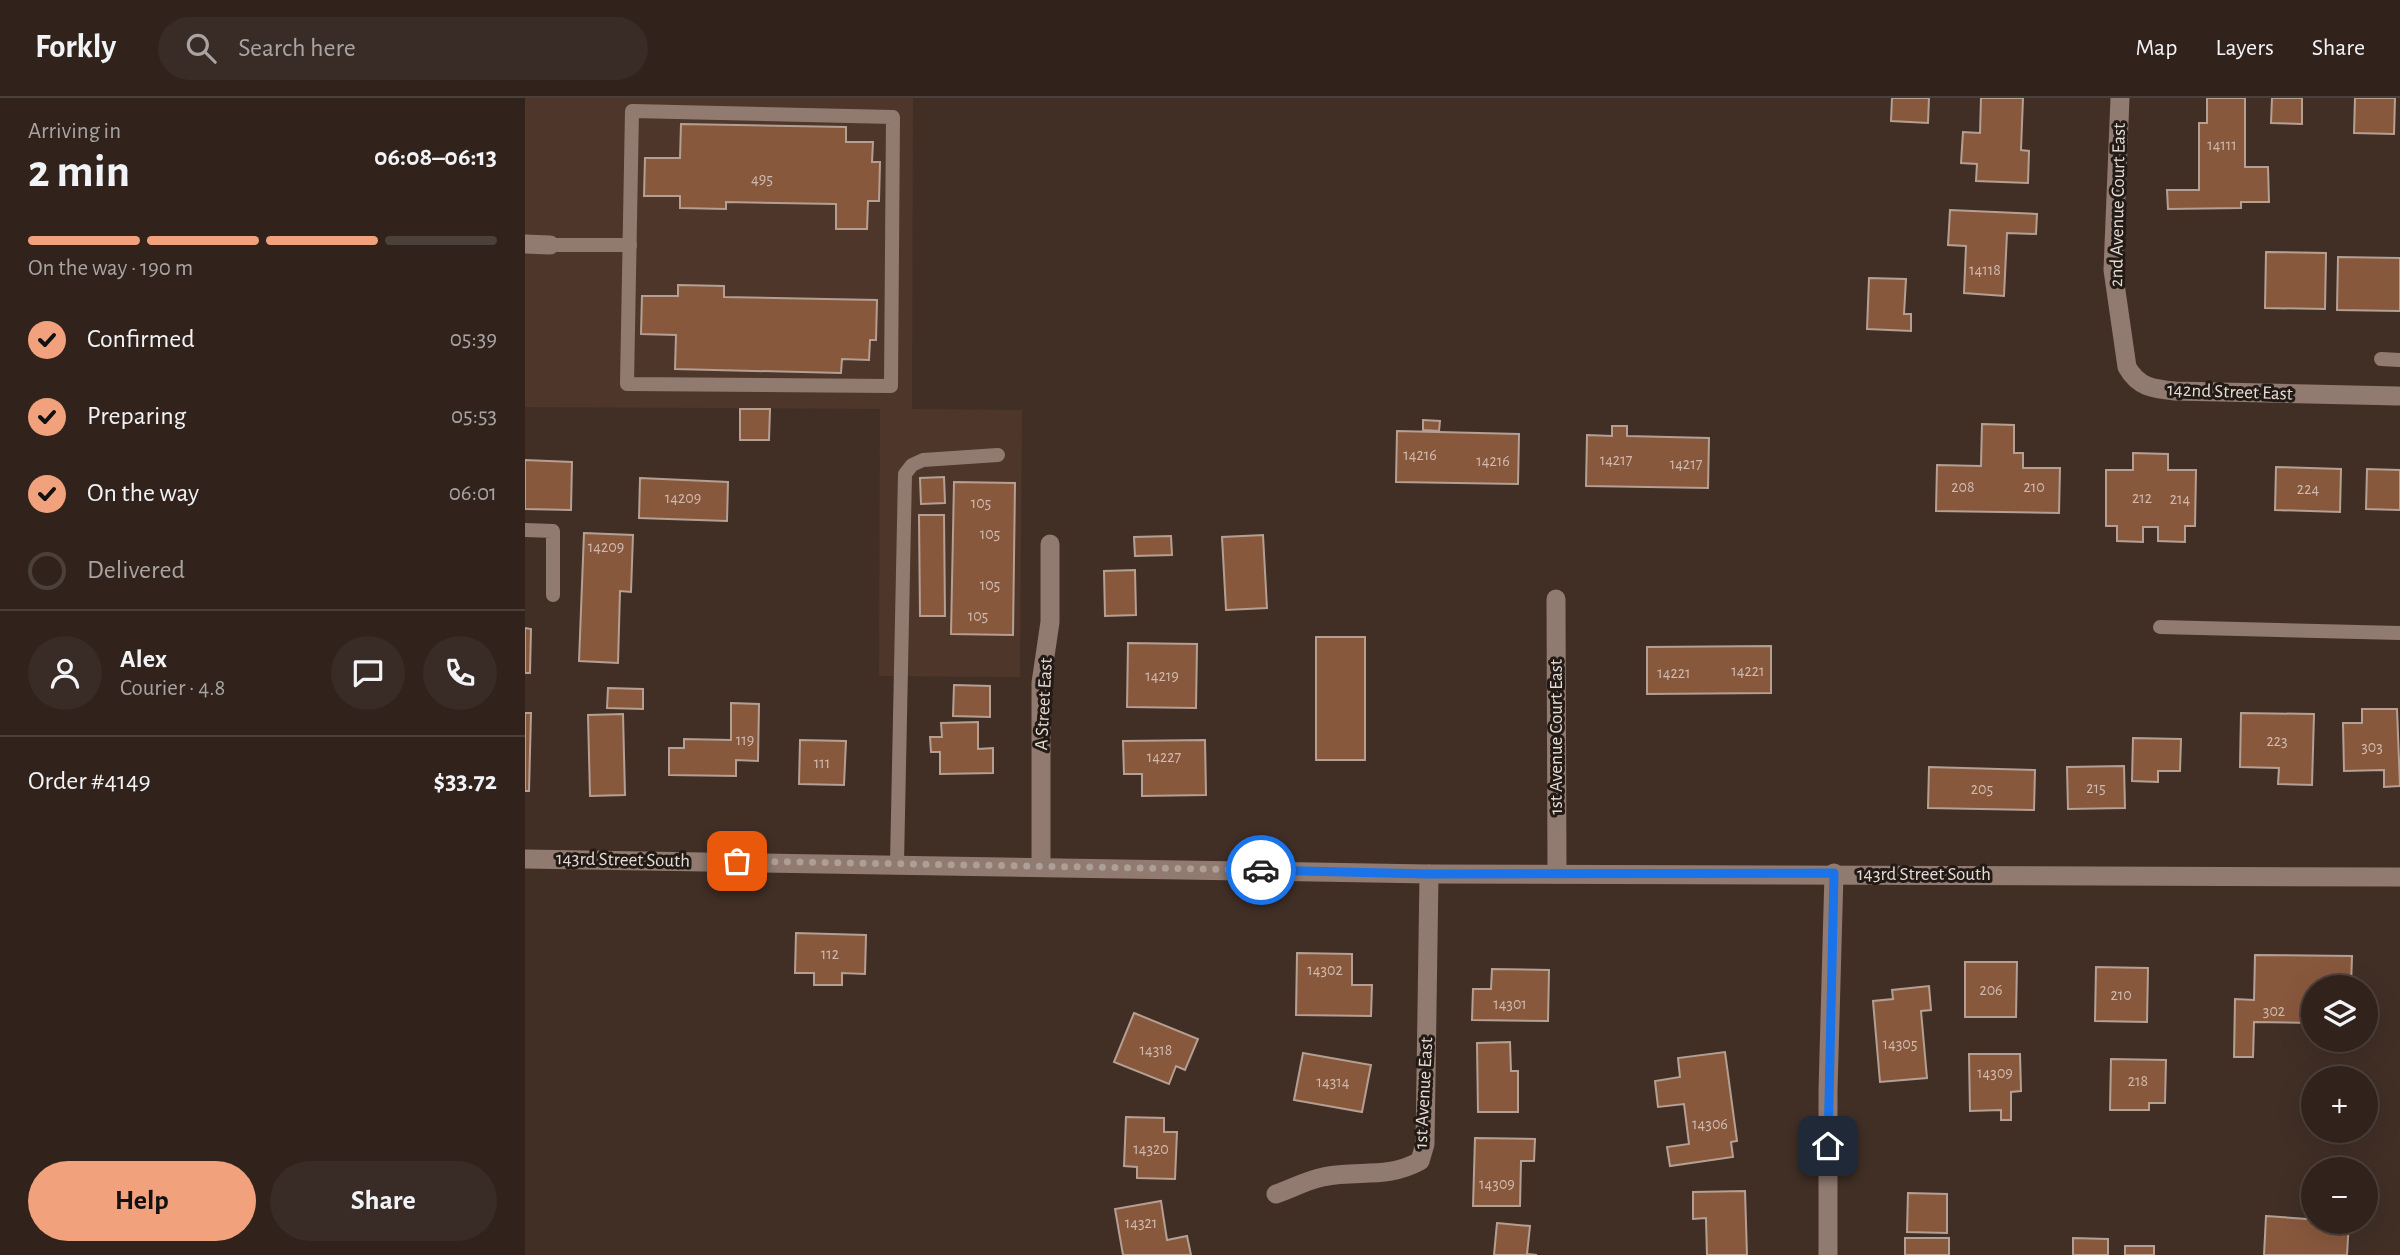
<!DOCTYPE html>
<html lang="en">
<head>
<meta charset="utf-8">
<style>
	:root { --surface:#31231c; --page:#392b25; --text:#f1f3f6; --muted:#a8a4a3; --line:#4c403b; --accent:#f1a17c }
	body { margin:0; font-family:"Alegreya Sans",sans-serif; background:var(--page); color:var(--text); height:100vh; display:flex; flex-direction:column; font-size:26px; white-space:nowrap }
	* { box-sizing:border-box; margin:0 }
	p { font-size:23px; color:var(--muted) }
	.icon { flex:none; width:38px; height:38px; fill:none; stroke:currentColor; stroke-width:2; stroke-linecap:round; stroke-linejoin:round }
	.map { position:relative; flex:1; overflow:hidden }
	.drawer { display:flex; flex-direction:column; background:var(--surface); width:525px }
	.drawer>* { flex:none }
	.fabs { position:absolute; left:1776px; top:877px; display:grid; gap:14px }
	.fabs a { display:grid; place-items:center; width:77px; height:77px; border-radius:50%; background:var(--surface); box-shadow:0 7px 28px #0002,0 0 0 2px var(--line); font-size:35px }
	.pin { position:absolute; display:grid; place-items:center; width:60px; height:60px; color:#fff; margin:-30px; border-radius:14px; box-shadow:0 4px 10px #0006 }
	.courier { position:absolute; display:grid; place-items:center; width:70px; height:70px; margin:-35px; border:5px solid #1a73e8; border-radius:50%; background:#fff; color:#222; box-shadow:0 2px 9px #0007 }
	.headline em { font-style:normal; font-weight:600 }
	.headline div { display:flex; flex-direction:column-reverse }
	.headline { display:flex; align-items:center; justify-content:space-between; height:119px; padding:0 28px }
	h1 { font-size:46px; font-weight:600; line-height:52px }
	.bar { display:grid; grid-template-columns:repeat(4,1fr); gap:10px 7px; align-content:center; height:84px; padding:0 28px }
	.bar i { height:9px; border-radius:5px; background:var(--line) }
	.bar .on { background:var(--accent) }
	.bar p { grid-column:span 4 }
	.line { display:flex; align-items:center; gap:18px; padding:0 28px; border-top:2px solid var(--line) }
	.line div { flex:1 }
	.round { display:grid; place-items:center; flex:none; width:74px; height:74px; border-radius:37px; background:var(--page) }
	ol { padding:0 28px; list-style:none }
	li { display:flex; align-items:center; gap:21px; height:77px }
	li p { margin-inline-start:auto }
	li .icon { padding:7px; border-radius:50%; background:var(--accent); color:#111; stroke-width:4 }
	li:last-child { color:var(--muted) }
	li i { width:38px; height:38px; border:4px solid var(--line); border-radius:50% }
	.button { display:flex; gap:14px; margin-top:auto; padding:14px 28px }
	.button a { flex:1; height:80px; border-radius:42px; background:var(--accent); color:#111; font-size:28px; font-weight:600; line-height:80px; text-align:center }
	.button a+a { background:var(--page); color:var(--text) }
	header { display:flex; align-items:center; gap:42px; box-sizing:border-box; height:98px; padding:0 35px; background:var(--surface); border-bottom:2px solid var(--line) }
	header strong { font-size:33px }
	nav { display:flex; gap:38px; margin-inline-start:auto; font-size:24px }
	.search { width:490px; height:63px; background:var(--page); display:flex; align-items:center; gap:18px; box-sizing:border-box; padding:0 24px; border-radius:38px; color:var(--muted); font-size:26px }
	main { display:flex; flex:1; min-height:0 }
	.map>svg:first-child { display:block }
	.built { fill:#4e362a }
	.building { fill:#88583d; stroke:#b59f93; stroke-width:2 }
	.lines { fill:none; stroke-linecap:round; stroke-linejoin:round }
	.service { stroke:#917b70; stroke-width:14 }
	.minor { stroke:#917b70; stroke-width:19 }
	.done { stroke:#ad9f98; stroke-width:7; stroke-dasharray:0 12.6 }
	.route { stroke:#1a73e8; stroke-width:9 }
	.labels { text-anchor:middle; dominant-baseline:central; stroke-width:6; stroke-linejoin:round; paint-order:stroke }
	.number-label { font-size:16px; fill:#cfbaaf }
	.street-label { font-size:19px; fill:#e7dbd5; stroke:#221a15 }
</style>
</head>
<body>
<header>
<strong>Forkly</strong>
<div class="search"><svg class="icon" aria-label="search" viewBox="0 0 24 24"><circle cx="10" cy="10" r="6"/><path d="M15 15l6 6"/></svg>Search here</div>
<nav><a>Map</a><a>Layers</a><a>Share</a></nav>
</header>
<main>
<section class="drawer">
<div class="headline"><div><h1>2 min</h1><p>Arriving in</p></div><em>06:08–06:13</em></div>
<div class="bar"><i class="on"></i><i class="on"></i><i class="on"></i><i></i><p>On the way · 190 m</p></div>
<ol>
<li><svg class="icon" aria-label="check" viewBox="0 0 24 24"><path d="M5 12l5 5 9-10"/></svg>Confirmed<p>05:39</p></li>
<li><svg class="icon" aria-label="check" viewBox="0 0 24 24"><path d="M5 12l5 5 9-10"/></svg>Preparing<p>05:53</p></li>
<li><svg class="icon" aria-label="check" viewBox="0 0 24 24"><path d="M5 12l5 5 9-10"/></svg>On the way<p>06:01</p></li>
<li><i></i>Delivered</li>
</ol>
<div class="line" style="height:126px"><a class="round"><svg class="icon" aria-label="person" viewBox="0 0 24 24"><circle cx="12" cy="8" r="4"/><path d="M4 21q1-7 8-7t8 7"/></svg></a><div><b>Alex</b><p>Courier · 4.8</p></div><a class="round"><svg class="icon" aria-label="chat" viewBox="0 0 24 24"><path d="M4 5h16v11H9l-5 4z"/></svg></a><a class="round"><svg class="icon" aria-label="phone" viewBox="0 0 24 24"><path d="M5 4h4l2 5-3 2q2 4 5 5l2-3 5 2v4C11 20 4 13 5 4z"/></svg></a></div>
<div class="line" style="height:91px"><div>Order #4149</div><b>$33.72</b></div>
<div class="button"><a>Help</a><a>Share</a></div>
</section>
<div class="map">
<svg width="1875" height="1157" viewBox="0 0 1875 1157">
	<rect width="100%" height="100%" fill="#412f26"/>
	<polygon class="built" points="0,0 388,0 387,311 497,312 495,579 354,578 355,311 0,309"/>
	<g class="building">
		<polygon points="1367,0 1404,0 1403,25 1366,23"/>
		<polygon points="1456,0 1498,0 1496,52 1504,53 1503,85 1451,83 1452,66 1436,65 1438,34 1455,35"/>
		<polygon points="1682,0 1720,0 1720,69 1743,69 1744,104 1716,104 1716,110 1643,111 1642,92 1674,92 1674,25 1682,25"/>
		<polygon points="1747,0 1777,0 1777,26 1746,25"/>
		<polygon points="1830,0 1870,0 1869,36 1829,35"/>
		<polygon points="156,26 321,29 321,44 348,44 347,64 355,64 354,103 343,103 342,131 311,131 311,106 201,104 201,111 155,110 155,98 119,98 120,60 155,60"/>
		<polygon points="1425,112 1512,116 1511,136 1482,135 1479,198 1439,195 1441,148 1423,147"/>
		<polygon points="1741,154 1801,155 1800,211 1740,210"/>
		<polygon points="1813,159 1875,160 1875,213 1812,212"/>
		<polygon points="1344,180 1381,181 1379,216 1386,216 1386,233 1342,231"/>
		<polygon points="153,187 199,188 199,199 352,202 351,242 345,242 344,262 317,261 316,275 150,271 151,237 116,236 117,198 153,198"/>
		<polygon points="215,311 245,311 244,342 215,342"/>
		<polygon points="898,322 915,323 914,333 898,332"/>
		<polygon points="1457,326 1489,327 1489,355 1498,355 1498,370 1535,370 1534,415 1411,413 1412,367 1456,368"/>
		<polygon points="1087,328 1102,328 1102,338 1184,340 1183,390 1061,388 1062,337 1087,338"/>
		<polygon points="872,333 994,336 993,386 871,384"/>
		<polygon points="1608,355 1643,356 1643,372 1671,372 1670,428 1660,428 1660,444 1633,443 1633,429 1618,429 1618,444 1592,443 1592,428 1581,428 1581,372 1608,372"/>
		<polygon points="0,362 47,364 46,412 0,411"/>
		<polygon points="1751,369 1816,371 1815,414 1750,412"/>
		<polygon points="1842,371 1875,372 1875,412 1841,411"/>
		<polygon points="419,379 420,405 396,406 395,380"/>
		<polygon points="115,380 203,384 202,423 114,420"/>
		<polygon points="429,384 490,385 488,537 426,536"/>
		<polygon points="394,417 419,417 420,518 395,518"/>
		<polygon points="59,435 108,437 106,494 95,493 93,565 54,563"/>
		<polygon points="738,437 742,510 701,512 697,439"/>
		<polygon points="646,438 647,457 610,458 609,439"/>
		<polygon points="610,472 611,517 580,518 579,473"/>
		<polygon points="0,530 6,531 5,575 0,575"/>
		<rect x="791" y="539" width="49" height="123"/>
		<polygon points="603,545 672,546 671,610 602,609"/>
		<polygon points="1246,548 1246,595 1122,596 1122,549"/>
		<polygon points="429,587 465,588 465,619 428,618"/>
		<polygon points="83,590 118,591 118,611 82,610"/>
		<polygon points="206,605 234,606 233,663 211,662 211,678 144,677 144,650 159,650 159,641 206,642"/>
		<polygon points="1837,611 1872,611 1875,688 1859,689 1859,672 1819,673 1818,625 1837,625"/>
		<polygon points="0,615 6,615 4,693 0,693"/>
		<polygon points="1716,615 1789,616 1787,687 1753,686 1754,670 1715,669"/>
		<polygon points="98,616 100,697 65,698 63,617"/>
		<polygon points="453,624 453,651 468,650 468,675 415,676 415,654 406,654 405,639 417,639 416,625"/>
		<polygon points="1608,640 1656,641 1655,673 1633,673 1633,684 1607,683"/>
		<polygon points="275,642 321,643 319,687 274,686"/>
		<polygon points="680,642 681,697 617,698 617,676 599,676 598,643"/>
		<polygon points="1599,668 1600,710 1543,711 1542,669"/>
		<polygon points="1404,669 1510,672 1509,712 1403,710"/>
		<polygon points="271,835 341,837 340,876 317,875 317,887 289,887 289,875 270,875"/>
		<polygon points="772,855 827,856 827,887 847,887 846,918 771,917"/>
		<polygon points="1730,857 1827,858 1826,889 1788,889 1788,925 1729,924 1728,959 1709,959 1710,901 1729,902"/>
		<polygon points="1440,864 1492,864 1491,919 1440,919"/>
		<polygon points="1571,869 1623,870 1622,924 1570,923"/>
		<polygon points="967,871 1024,872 1023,923 947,922 948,891 966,891"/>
		<polygon points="1404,888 1406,912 1396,913 1402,980 1355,984 1348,903 1368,901 1367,892"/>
		<polygon points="609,915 673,941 660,972 651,968 644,986 589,964"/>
		<polygon points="985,944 986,973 993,973 993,1014 953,1014 952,945"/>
		<polygon points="1200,954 1212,1043 1206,1044 1208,1059 1145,1068 1142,1049 1164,1046 1159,1006 1133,1009 1130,983 1155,979 1153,960"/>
		<polygon points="778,955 846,967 837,1014 769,1002"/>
		<polygon points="1444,956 1495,956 1496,993 1486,994 1486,1022 1476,1022 1476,1012 1445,1013"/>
		<polygon points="1586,961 1641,962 1640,1005 1624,1005 1624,1012 1585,1012"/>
		<polygon points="601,1019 639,1020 639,1034 652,1034 650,1081 612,1080 612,1069 599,1068"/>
		<polygon points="950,1040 1010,1041 1009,1063 996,1063 995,1108 948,1108"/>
		<polygon points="1220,1093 1222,1157 1182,1157 1181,1120 1168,1121 1168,1094"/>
		<polygon points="1383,1095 1422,1096 1422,1135 1382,1134"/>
		<polygon points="636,1103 642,1142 662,1138 666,1157 598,1157 590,1111"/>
		<polygon points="1741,1118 1824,1124 1822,1157 1739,1157"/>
		<polygon points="972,1125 1005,1128 1002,1156 1012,1157 969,1157"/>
		<rect x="1380" y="1140" width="44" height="17"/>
		<polygon points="1548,1140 1583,1141 1583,1157 1548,1157"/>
		<rect x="1600" y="1148" width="29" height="9"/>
	</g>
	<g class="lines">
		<g class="service">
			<polygon points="107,13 368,19 366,288 102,286"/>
			<polyline points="25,147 105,147"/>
			<polyline points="1856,261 1875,262"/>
			<polyline points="0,432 28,433 28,497"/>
			<polyline points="1635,529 1875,535"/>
			<polyline points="372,765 380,376 387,367 398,362 473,357"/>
		</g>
		<g class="minor">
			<path d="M1595 0 1588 172 1602 269C1613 289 1628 291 1650 293L1873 298"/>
			<polyline points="0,146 25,147"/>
			<polyline points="1031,501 1032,776"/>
			<polyline points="0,761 904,776 1875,779"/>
			<polyline points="516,767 516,585 525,524 525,446"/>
			<path d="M751 1096C766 1091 782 1082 798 1079 833 1071 860 1082 895 1063L900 1046 904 776"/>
			<polyline points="1303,1157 1303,993 1309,775"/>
		</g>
	</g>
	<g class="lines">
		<polyline class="done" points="212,763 736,772"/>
		<polyline class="route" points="736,772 904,776 1309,775 1303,1048"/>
	</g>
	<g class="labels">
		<g class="number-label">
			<text x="1697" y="47">14111</text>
			<text x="237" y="81">495</text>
			<text x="1460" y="172">14118</text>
			<text x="895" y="357">14216</text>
			<text x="1091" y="362">14217</text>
			<text x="968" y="363">14216</text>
			<text x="1161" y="366">14217</text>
			<text x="1438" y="389">208</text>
			<text x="1509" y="389">210</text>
			<text x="1783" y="391">224</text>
			<text x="158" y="400">14209</text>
			<text x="1617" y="400">212</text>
			<text x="1655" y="401">214</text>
			<text x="456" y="405">105</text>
			<text x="465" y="436">105</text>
			<text x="81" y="449">14209</text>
			<text x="465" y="487">105</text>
			<text x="453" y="518">105</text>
			<text x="1223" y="573">14221</text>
			<text x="1149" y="575">14221</text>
			<text x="637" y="578">14219</text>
			<text x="220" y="642">119</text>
			<text x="1752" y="643">223</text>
			<text x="1847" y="649">303</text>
			<text x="639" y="659">14227</text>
			<text x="297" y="665">111</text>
			<text x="1571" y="690">215</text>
			<text x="1457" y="691">205</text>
			<text x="305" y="856">112</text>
			<text x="800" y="872">14302</text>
			<text x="1466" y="892">206</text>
			<text x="1596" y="897">210</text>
			<text x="985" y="906">14301</text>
			<text x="1749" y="913">302</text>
			<text x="1375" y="946">14305</text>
			<text x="631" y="952">14318</text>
			<text x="1470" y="975">14309</text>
			<text x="1613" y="983">218</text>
			<text x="808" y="984">14314</text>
			<text x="1185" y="1026">14306</text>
			<text x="626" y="1051">14320</text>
			<text x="972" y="1086">14309</text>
			<text x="616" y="1125">14321</text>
		</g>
		<g class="street-label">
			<text transform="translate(1593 107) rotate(-89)">2nd Avenue Court East</text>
			<text transform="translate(1705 294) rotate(2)">142nd Street East</text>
			<text transform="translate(519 606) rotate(-87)">A Street East</text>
			<text transform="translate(1031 639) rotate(-90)">1st Avenue Court East</text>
			<text transform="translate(98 762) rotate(1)">143rd Street South</text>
			<text x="1399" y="776">143rd Street South</text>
			<text transform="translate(899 995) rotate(-87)">1st Avenue East</text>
		</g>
	</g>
</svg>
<div class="fabs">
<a><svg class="icon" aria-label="layers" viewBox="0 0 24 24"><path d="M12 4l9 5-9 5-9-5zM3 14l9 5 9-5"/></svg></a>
<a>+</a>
<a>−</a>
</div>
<div class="pin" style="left:212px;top:763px;background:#ea580c"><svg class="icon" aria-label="bag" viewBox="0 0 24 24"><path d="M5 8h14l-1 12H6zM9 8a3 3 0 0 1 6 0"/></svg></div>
<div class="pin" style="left:1303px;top:1048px;background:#1f2937"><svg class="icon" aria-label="home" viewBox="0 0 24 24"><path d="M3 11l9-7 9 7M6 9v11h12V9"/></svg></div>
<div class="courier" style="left:736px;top:772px"><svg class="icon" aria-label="car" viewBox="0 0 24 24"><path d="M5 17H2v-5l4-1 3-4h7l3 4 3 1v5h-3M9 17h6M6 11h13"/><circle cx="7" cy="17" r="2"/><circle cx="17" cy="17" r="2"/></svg></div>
</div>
</main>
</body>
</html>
